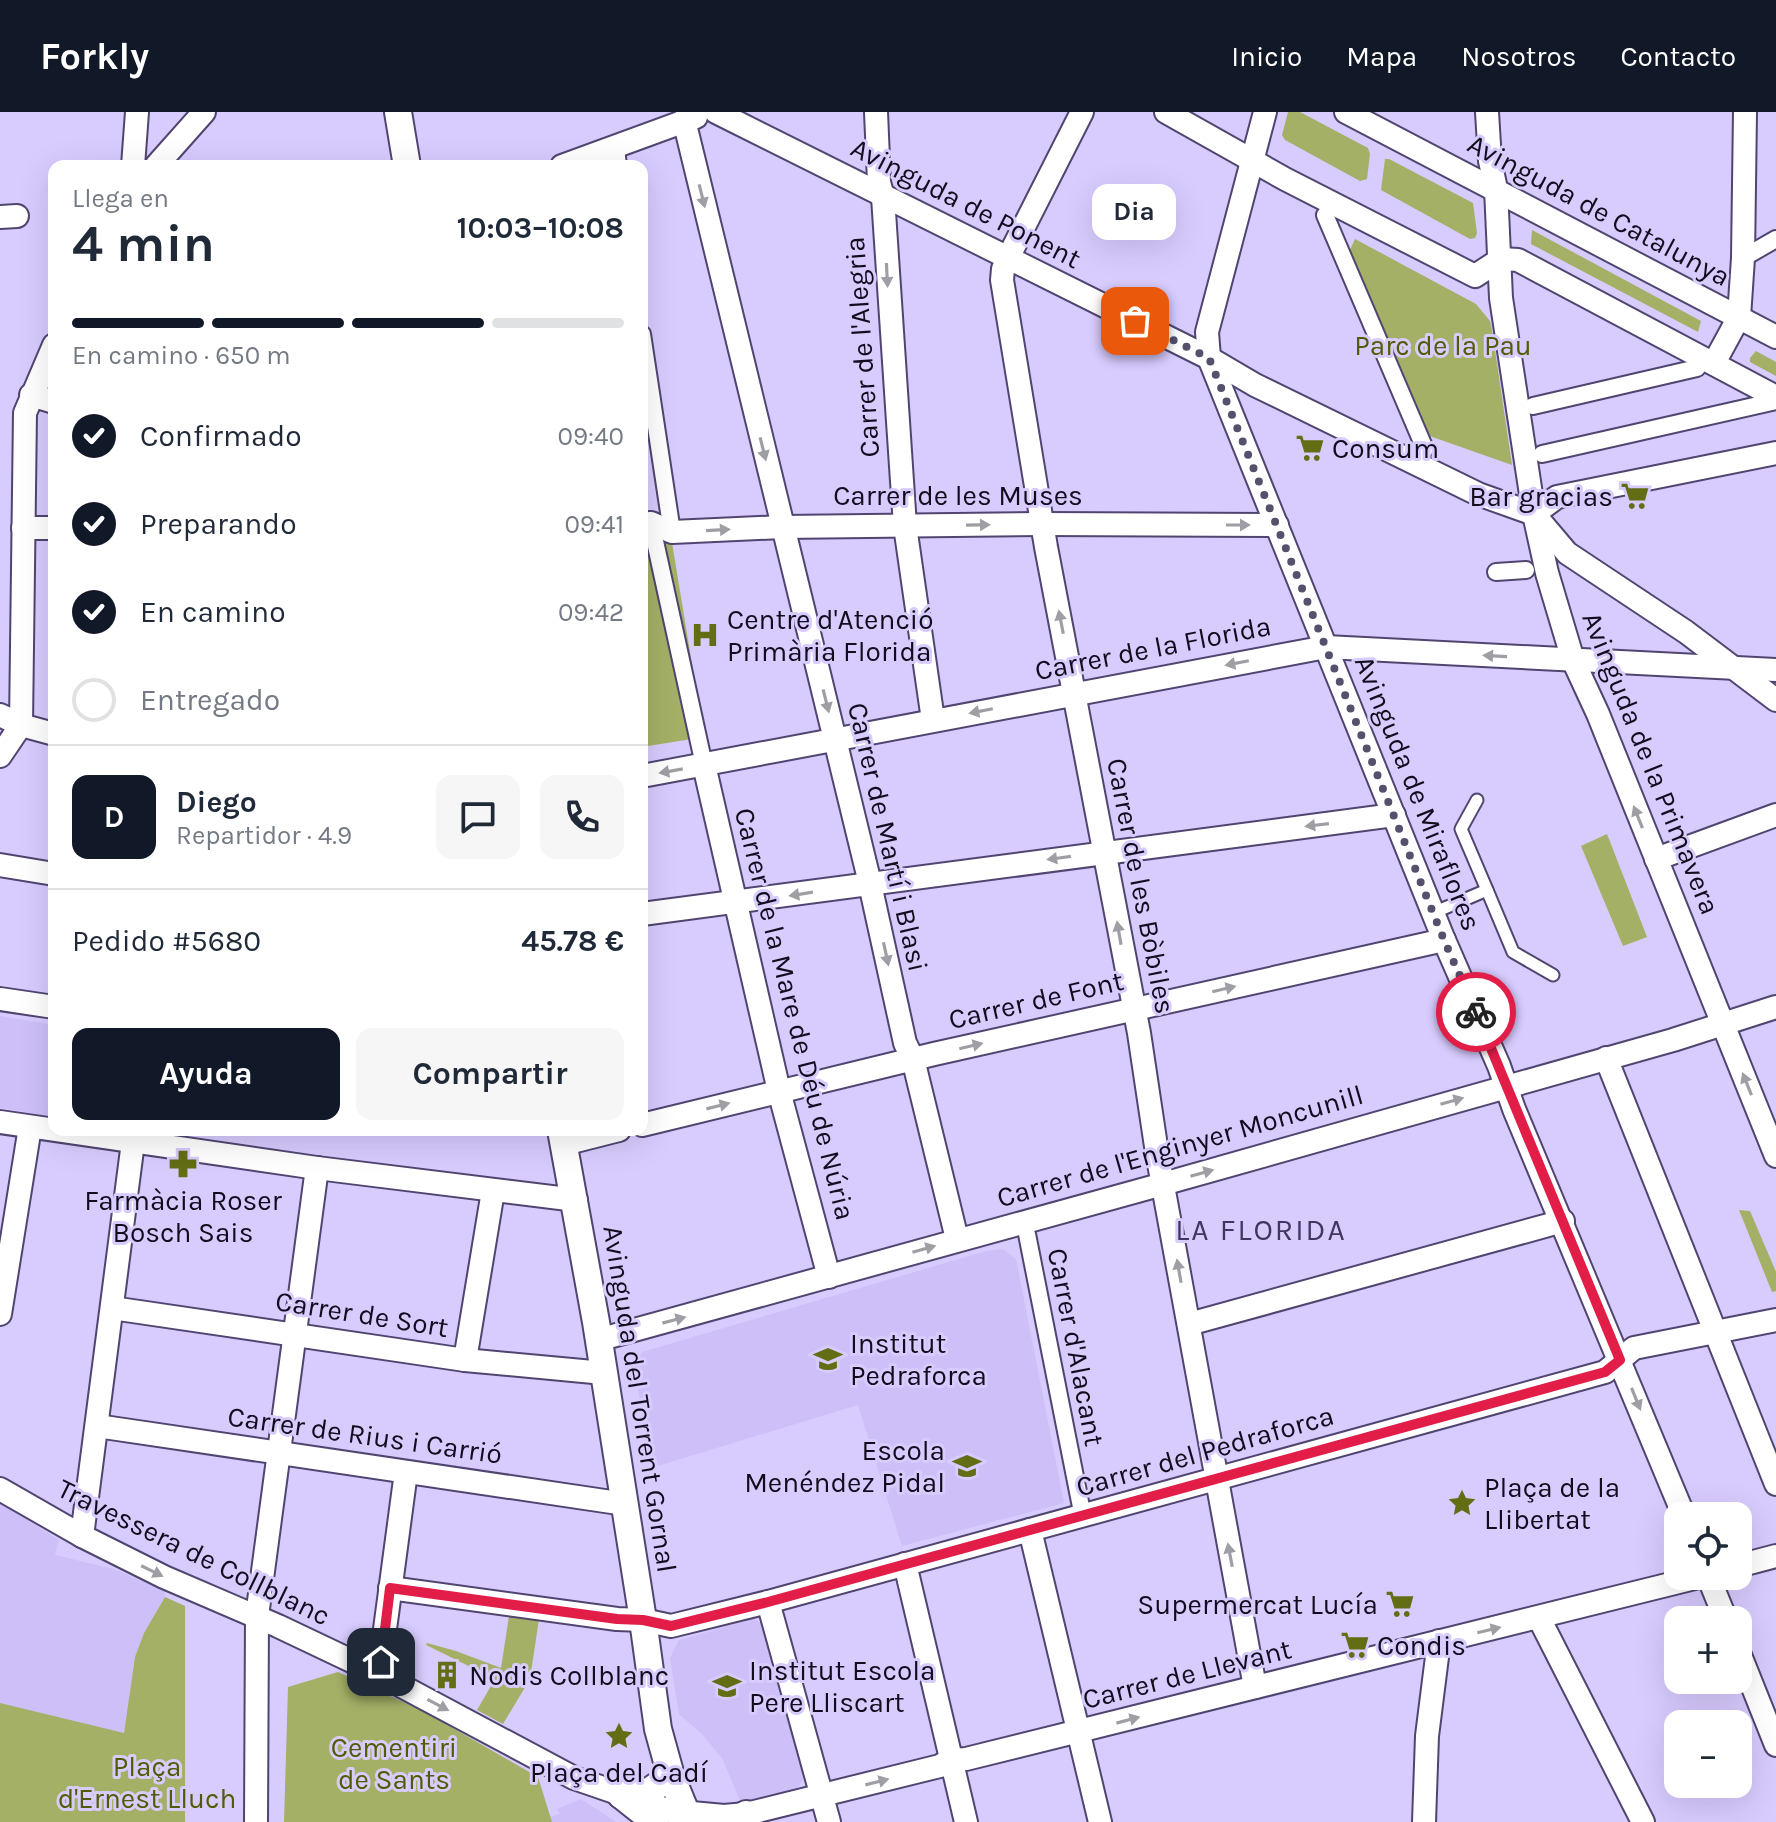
<!DOCTYPE html>
<html lang="es">
<head>
<meta charset="utf-8">
<style>
	:root { --surface:#fff; --page:#f6f6f7; --text:#1f2937; --muted:#747a83; --line:#e0e1e3; --accent:#111827 }
	body { margin:0; font-family:Karla,sans-serif; background:var(--page); color:var(--text); height:100vh; display:flex; flex-direction:column; font-size:30px; white-space:nowrap }
	* { box-sizing:border-box; margin:0 }
	p { font-size:26px; color:var(--muted) }
	.icon { flex:none; width:44px; height:44px; fill:none; stroke:currentColor; stroke-width:2; stroke-linecap:round; stroke-linejoin:round }
	.map { position:relative; flex:1; overflow:hidden }
	.drawer { position:absolute; left:48px; top:48px; width:600px; height:976px; display:flex; flex-direction:column; background:var(--surface); border-radius:16px; box-shadow:0 8px 32px #0002 }
	.drawer>* { flex:none }
	.tools { position:absolute; left:1664px; top:1390px; display:grid; gap:16px }
	.tools a { display:grid; place-items:center; width:88px; height:88px; border-radius:16px; background:var(--surface); box-shadow:0 8px 32px #0002; font-size:40px }
	.pin { position:absolute; display:grid; place-items:center; width:68px; height:68px; color:#fff; margin:-34px; border-radius:16px; box-shadow:0 4px 12px #0006 }
	.courier { position:absolute; display:grid; place-items:center; width:80px; height:80px; margin:-40px; border:6px solid #e11d48; border-radius:50%; background:#fff; color:#222; box-shadow:0 2px 10px #0007 }
	.bubble { position:absolute; height:56px; border-radius:16px; background:var(--surface); box-shadow:0 8px 32px #0002; font-size:26px; font-weight:700; line-height:56px; text-align:center }
	.overview em { font-style:normal; font-weight:700 }
	.overview div { display:flex; flex-direction:column-reverse }
	.overview { display:flex; align-items:center; justify-content:space-between; height:136px; padding:0 24px }
	h1 { font-size:52px; font-weight:700; line-height:60px }
	.bar { display:grid; grid-template-columns:repeat(4,1fr); gap:12px 8px; align-content:center; height:96px; padding:0 24px }
	.bar i { height:10px; border-radius:6px; background:var(--line) }
	.bar .active { background:var(--accent) }
	.bar p { grid-column:span 4 }
	.line { display:flex; align-items:center; gap:20px; padding:0 24px; border-top:2px solid var(--line) }
	.line div { flex:1 }
	.round { display:grid; place-items:center; flex:none; width:84px; height:84px; border-radius:16px; background:var(--page) }
	ol { padding:0 24px; list-style:none }
	li { display:flex; align-items:center; gap:24px; height:88px }
	li p { margin-inline-start:auto }
	li .icon { padding:8px; border-radius:50%; background:var(--accent); color:#fff; stroke-width:4 }
	li:last-child { color:var(--muted) }
	li i { width:44px; height:44px; border:4px solid var(--line); border-radius:50% }
	.cta { display:flex; gap:16px; margin-top:auto; padding:16px 24px }
	.cta a { flex:1; height:92px; border-radius:16px; background:var(--accent); color:#fff; font-size:32px; font-weight:700; line-height:92px; text-align:center }
	.cta a+a { background:var(--page); color:var(--text) }
	header { display:flex; align-items:center; gap:48px; box-sizing:border-box; height:112px; padding:0 40px; background:var(--accent); color:#fff }
	header strong { font-size:38px }
	nav { display:flex; gap:44px; margin-inline-start:auto; font-size:28px }
	.map>svg:first-child { display:block }
	.built { fill:#cebff9 }
	.green { fill:#a4b066 }
	.lines { fill:none; stroke-linecap:round; stroke-linejoin:round }
	.service-casing { stroke:#514570; stroke-width:15 }
	.pedestrian-casing { stroke:#514570; stroke-width:20 }
	.minor-casing { stroke:#514570; stroke-width:26 }
	.tertiary-casing { stroke:#514570; stroke-width:30 }
	.service { stroke:#fff; stroke-width:11 }
	.pedestrian { stroke:#fff; stroke-width:16 }
	.minor { stroke:#fff; stroke-width:22 }
	.tertiary { stroke:#fff; stroke-width:26 }
	.oneway { fill:#a09ea5 }
	.done { stroke:#57506c; stroke-width:8; stroke-dasharray:0 14.4 }
	.route { stroke:#e11d48; stroke-width:10 }
	.labels { text-anchor:middle; dominant-baseline:central; stroke-width:6; stroke-linejoin:round; paint-order:stroke }
	.street-label { font-size:28px; fill:#120d1e; stroke:#d8cbfe }
	.park-label { font-size:28px; fill:#525b00; stroke:#d8cbfe }
	.poi-label { font-size:28px; fill:#120d1e; stroke:#d8cbfe; text-anchor:start }
	.neighbourhood-label { font-size:30px; letter-spacing:2px; fill:#42355f; stroke:#d8cbfe }
</style>
</head>
<body>
<header>
<strong>Forkly</strong>
<nav><a>Inicio</a><a>Mapa</a><a>Nosotros</a><a>Contacto</a></nav>
</header>
<div class="map">
<svg width="1776" height="1710" viewBox="0 0 1776 1710">
	<rect width="100%" height="100%" fill="#d8cbfe"/>
	<g class="built">
		<polygon points="0,904 54,913 54,1005 0,996"/>
		<polygon points="1003,1137 1016,1147 1064,1391 902,1434 858,1293 651,1356 634,1254 642,1240 986,1139"/>
		<polygon points="0,1391 59,1428 55,1443 114,1457 164,1479 165,1485 144,1521 135,1545 126,1611 118,1638 0,1601"/>
		<polygon points="754,1507 766,1515 804,1666 797,1677 741,1691 722,1646 702,1622 679,1602 670,1546 679,1528"/>
		<polygon points="581,1687 613,1708 616,1710 552,1710 550,1705 560,1702 557,1697"/>
	</g>
	<g class="green">
		<polygon points="1288,0 1300,0 1368,36 1370,42 1367,67 1360,69 1285,28 1282,23"/>
		<polygon points="1385,47 1389,47 1473,91 1477,121 1475,126 1470,127 1381,78"/>
		<polygon points="1532,118 1701,209 1698,220 1531,132"/>
		<polygon points="1355,127 1476,192 1490,209 1492,218 1512,353 1424,322 1350,138"/>
		<polygon points="1756,239 1776,250 1776,264 1750,250 1750,246"/>
		<polygon points="667,400 704,625 642,635 642,401"/>
		<polygon points="1607,722 1647,825 1623,834 1581,734"/>
		<polygon points="1739,1098 1750,1099 1776,1160 1776,1179 1772,1180"/>
		<polygon points="165,1485 185,1494 185,1710 0,1710 0,1591 124,1621 135,1545 144,1521"/>
		<polygon points="509,1504 539,1507 530,1567 503,1612 477,1598 495,1567 426,1533 427,1531 456,1539 501,1556"/>
		<polygon points="338,1560 425,1600 538,1665 552,1710 284,1710 288,1575"/>
	</g>
	<g class="lines">
		<defs>
			<g id="service">
				<polyline points="1477,688 1461,717 1487,778"/>
				<polyline points="1433,801 1487,778 1513,840 1553,863"/>
			</g>
			<g id="pedestrian">
				<polyline points="616,36 618,54"/>
				<polyline points="1325,103 1425,337"/>
				<polyline points="1743,146 1776,127"/>
				<polyline points="642,222 672,420"/>
				<polyline points="1533,294 1697,256"/>
				<polyline points="1542,342 1776,289"/>
				<polyline points="651,411 704,653"/>
				<polyline points="1496,460 1526,458"/>
				<polyline points="1027,1122 1083,1405"/>
			</g>
			<g id="minor">
				<polyline points="716,0 1209,246 1255,273 1478,382 1534,402 1567,441 1686,520 1776,588"/>
				<polyline points="876,0 879,70 883,85 905,414 933,608"/>
				<polyline points="1082,0 1008,146 1003,157 1002,168 1046,435 1139,921 1157,1041 1255,1575"/>
				<polyline points="1166,0 1285,67 1475,164 1501,147 1518,148 1776,285"/>
				<polyline points="1265,0 1207,220 1209,246 1444,828 1499,954 1514,997 1684,1404"/>
				<polyline points="1346,0 1776,225"/>
				<polyline points="1487,0 1490,49 1496,77 1501,186 1534,402 1547,461 1573,548 1598,602 1776,1044"/>
				<polyline points="684,8 868,763 905,931 913,947 957,1127"/>
				<polyline points="133,54 137,0"/>
				<polyline points="156,54 204,0"/>
				<polyline points="562,54 696,5"/>
				<polyline points="0,105 17,104"/>
				<polyline points="1714,251 1739,205 1743,146 1745,0"/>
				<polyline points="31,283 54,290"/>
				<polyline points="1534,402 1557,385 1776,341"/>
				<polyline points="642,412 651,411 672,420 782,415 1042,412 1277,413"/>
				<polyline points="23,416 54,416"/>
				<polyline points="0,603 21,613 54,622"/>
				<polyline points="21,613 25,301 54,233"/>
				<polyline points="0,644 21,613"/>
				<polyline points="704,653 779,979 829,1165"/>
				<polyline points="642,664 1326,535 1776,558"/>
				<polyline points="1656,747 1776,703"/>
				<polyline points="0,753 54,762"/>
				<polyline points="642,802 1394,703"/>
				<polyline points="0,887 54,895"/>
				<polyline points="1606,946 1776,1372"/>
				<polyline points="0,1010 317,1056 576,1088"/>
				<polyline points="642,1013 934,942 1444,828"/>
				<polyline points="564,1032 619,1018"/>
				<polyline points="112,1196 465,1248 604,1261"/>
				<polyline points="0,1202 30,1015"/>
				<polyline points="1189,1212 1563,1109"/>
				<polyline points="598,1228 1163,1072 1673,928 1776,895"/>
				<polyline points="465,1248 493,1079"/>
				<polyline points="97,1314 625,1392"/>
				<polyline points="0,1377 82,1424 164,1465 278,1514 379,1562 574,1666 670,1699 724,1704 746,1702 940,1654 950,1648 966,1647 1703,1464"/>
				<polyline points="1030,1418 1100,1710"/>
				<polyline points="82,1424 133,1030"/>
				<polyline points="905,1452 966,1710"/>
				<polyline points="1738,1454 1776,1444"/>
				<polyline points="1708,1464 1726,1508"/>
				<polyline points="390,1476 617,1507 643,1508 671,1514 768,1490 1605,1260 1634,1236 1776,1208"/>
				<polyline points="768,1490 829,1710"/>
				<polyline points="1539,1506 1643,1710"/>
				<polyline points="1738,1538 1776,1633"/>
				<polyline points="379,1562 406,1360"/>
				<polyline points="256,1710 257,1504 317,1056"/>
				<polyline points="1424,1710 1427,1624 1439,1529"/>
			</g>
			<g id="tertiary">
				<polyline points="398,0 407,54"/>
				<polyline points="561,1018 596,1210 643,1508 658,1617 671,1664 690,1710"/>
				<polyline points="621,1683 648,1680 671,1664"/>
				<polyline points="621,1683 655,1710"/>
				<polyline points="734,1710 746,1702"/>
			</g>
		</defs>
		<use href="#service" class="service-casing"/>
		<use href="#pedestrian" class="pedestrian-casing"/>
		<use href="#minor" class="minor-casing"/>
		<use href="#tertiary" class="tertiary-casing"/>
		<use href="#service" class="service"/>
		<use href="#pedestrian" class="pedestrian"/>
		<use href="#minor" class="minor"/>
		<use href="#tertiary" class="tertiary"/>
	</g>
	<defs><path id="oneway-solid" d="M-6-.8H1V-3.2L6.5 0L1 3.2V.8H-6Z" transform="scale(2)"/></defs>
	<g class="oneway">
		<use href="#oneway-solid" transform="translate(702 84) rotate(76)"/>
		<use href="#oneway-solid" transform="translate(887 163) rotate(87)"/>
		<use href="#oneway-solid" transform="translate(763 337) rotate(76)"/>
		<use href="#oneway-solid" transform="translate(978 413) rotate(-1)"/>
		<use href="#oneway-solid" transform="translate(1238 413)"/>
		<use href="#oneway-solid" transform="translate(718 418) rotate(-3)"/>
		<use href="#oneway-solid" transform="translate(1061 510) rotate(-101)"/>
		<use href="#oneway-solid" transform="translate(1495 544) rotate(-177)"/>
		<use href="#oneway-solid" transform="translate(1237 551) rotate(169)"/>
		<use href="#oneway-solid" transform="translate(826 589) rotate(76)"/>
		<use href="#oneway-solid" transform="translate(981 599) rotate(169)"/>
		<use href="#oneway-solid" transform="translate(671 659) rotate(170)"/>
		<use href="#oneway-solid" transform="translate(1638 705) rotate(-112)"/>
		<use href="#oneway-solid" transform="translate(1317 713) rotate(173)"/>
		<use href="#oneway-solid" transform="translate(1059 746) rotate(172)"/>
		<use href="#oneway-solid" transform="translate(801 782) rotate(171)"/>
		<use href="#oneway-solid" transform="translate(1119 821) rotate(-100)"/>
		<use href="#oneway-solid" transform="translate(886 842) rotate(78)"/>
		<use href="#oneway-solid" transform="translate(1224 877) rotate(-13)"/>
		<use href="#oneway-solid" transform="translate(971 934) rotate(-13)"/>
		<use href="#oneway-solid" transform="translate(1747 972) rotate(-112)"/>
		<use href="#oneway-solid" transform="translate(1452 989) rotate(-16)"/>
		<use href="#oneway-solid" transform="translate(718 994) rotate(-14)"/>
		<use href="#oneway-solid" transform="translate(1202 1061) rotate(-16)"/>
		<use href="#oneway-solid" transform="translate(924 1137) rotate(-16)"/>
		<use href="#oneway-solid" transform="translate(1179 1159) rotate(-100)"/>
		<use href="#oneway-solid" transform="translate(674 1208) rotate(-15)"/>
		<use href="#oneway-solid" transform="translate(1636 1287) rotate(68)"/>
		<use href="#oneway-solid" transform="translate(1230 1443) rotate(-101)"/>
		<use href="#oneway-solid" transform="translate(152 1459) rotate(26)"/>
		<use href="#oneway-solid" transform="translate(1489 1518) rotate(-13)"/>
		<use href="#oneway-solid" transform="translate(438 1593) rotate(28)"/>
		<use href="#oneway-solid" transform="translate(1128 1608) rotate(-15)"/>
		<use href="#oneway-solid" transform="translate(877 1670) rotate(-14)"/>
	</g>
	<g class="lines">
		<polyline class="done" points="1135,209 1209,246 1444,828 1476,900"/>
		<polyline class="route" points="381,1550 390,1476 617,1507 643,1508 671,1514 768,1490 1605,1260 1620,1248 1476,900"/>
	</g>
	<defs>
		<symbol id="supermarket-bare" viewBox="-9 -9 18 18"><path d="M-6-5.5h2.5l.6 2H6L4.5 2H-2.5L-4.4-4H-6ZM-1.5 3.2a1.3 1.3 0 1 0 .1 0ZM3 3.2a1.3 1.3 0 1 0 .1 0Z" fill="#626d14" stroke="#d8cbfe" stroke-width="2.5" paint-order="stroke"/></symbol>
		<symbol id="hospital-bare" viewBox="-9 -9 18 18"><path d="M-5-5h3v3.5h4V-5h3V5h-3V1.5h-4V5h-3Z" fill="#626d14" stroke="#d8cbfe" stroke-width="2.5" paint-order="stroke"/></symbol>
		<symbol id="pharmacy-bare" viewBox="-9 -9 18 18"><path d="M-2-6h4v4h4v4h-4v4h-4v-4h-4v-4h4Z" fill="#626d14" stroke="#d8cbfe" stroke-width="2.5" paint-order="stroke"/></symbol>
		<symbol id="school-bare" viewBox="-9 -9 18 18"><path d="M0-5L7-2L0 1L-7-2ZM-4 1L0 2.5L4 1V4Q0 6-4 4Z" fill="#626d14" stroke="#d8cbfe" stroke-width="2.5" paint-order="stroke"/></symbol>
		<symbol id="sight-bare" viewBox="-9 -9 18 18"><path d="M0-6L1.8-2.2L6-1.7L2.9 1.2L3.7 5.4L0 3.3L-3.7 5.4L-2.9 1.2L-6-1.7L-1.8-2.2Z" fill="#626d14" stroke="#d8cbfe" stroke-width="2.5" paint-order="stroke"/></symbol>
		<symbol id="building-bare" viewBox="-9 -9 18 18"><path d="M-4-6H4V6H1V3H-1V6H-4ZM-2.5-4.3h1.7v1.8h-1.7ZM.8-4.3h1.7v1.8H.8ZM-2.5-1h1.7V.8h-1.7ZM.8-1h1.7V.8H.8Z" fill="#626d14" stroke="#d8cbfe" stroke-width="2.5" paint-order="stroke"/></symbol>
	</defs>
	<g fill-rule="evenodd">
		<use href="#supermarket-bare" x="1290" y="316" width="40" height="40"/>
		<use href="#supermarket-bare" x="1615" y="364" width="40" height="40"/>
		<use href="#hospital-bare" x="685" y="503" width="40" height="40"/>
		<use href="#pharmacy-bare" x="163" y="1032" width="40" height="40"/>
		<use href="#school-bare" x="808" y="1227" width="40" height="40"/>
		<use href="#school-bare" x="947" y="1334" width="40" height="40"/>
		<use href="#sight-bare" x="1442" y="1371" width="40" height="40"/>
		<use href="#supermarket-bare" x="1380" y="1472" width="40" height="40"/>
		<use href="#supermarket-bare" x="1335" y="1513" width="40" height="40"/>
		<use href="#building-bare" x="427" y="1543" width="40" height="40"/>
		<use href="#school-bare" x="707" y="1554" width="40" height="40"/>
		<use href="#sight-bare" x="599" y="1604" width="40" height="40"/>
	</g>
	<g class="labels">
		<g class="street-label">
			<text transform="translate(966 91) rotate(27)">Avinguda de Ponent</text>
			<text transform="translate(1599 98) rotate(28)">Avinguda de Catalunya</text>
			<text transform="translate(862 235) rotate(-94)">Carrer de l'Alegria</text>
			<text x="958" y="383">Carrer de les Muses</text>
			<text transform="translate(1153 536) rotate(-11)">Carrer de la Florida</text>
			<text transform="translate(1651 651) rotate(68)">Avinguda de la Primavera</text>
			<text transform="translate(1418 681) rotate(68)">Avinguda de Miraflores</text>
			<text transform="translate(888 725) rotate(77)">Carrer de Martí i Blasi</text>
			<text transform="translate(1141 774) rotate(79)">Carrer de les Bòbiles</text>
			<text transform="translate(1036 888) rotate(-13)">Carrer de Font</text>
			<text transform="translate(795 902) rotate(76)">Carrer de la Mare de Déu de Núria</text>
			<text transform="translate(1180 1034) rotate(-16)">Carrer de l'Enginyer Moncunill</text>
			<text transform="translate(362 1202) rotate(9)">Carrer de Sort</text>
			<text transform="translate(1076 1235) rotate(79)">Carrer d'Alacant</text>
			<text transform="translate(640 1287) rotate(81)">Avinguda del Torrent Gornal</text>
			<text transform="translate(365 1323) rotate(8)">Carrer de Rius i Carrió</text>
			<text transform="translate(1205 1339) rotate(-16)">Carrer del Pedraforca</text>
			<text transform="translate(194 1440) rotate(26)">Travessera de Collblanc</text>
			<text transform="translate(1187 1562) rotate(-14)">Carrer de Llevant</text>
		</g>
		<g class="park-label">
			<text x="1443" y="233">Parc de la Pau</text>
			<text x="394" y="1635">Cementiri<tspan x="394" dy="32">de Sants</tspan></text>
			<text x="147" y="1654">Plaça<tspan x="147" dy="32">d'Ernest Lluch</tspan></text>
		</g>
		<g class="poi-label">
			<text x="1332" y="336">Consum</text>
			<text x="1613" y="384" text-anchor="end">Bar gracias</text>
			<text x="727" y="507">Centre d'Atenció<tspan x="727" dy="32">Primària Florida</tspan></text>
			<text x="183" y="1088" text-anchor="middle">Farmàcia Roser<tspan x="183" dy="32">Bosch Sais</tspan></text>
			<text x="850" y="1231">Institut<tspan x="850" dy="32">Pedraforca</tspan></text>
			<text x="945" y="1338" text-anchor="end">Escola<tspan x="945" dy="32">Menéndez Pidal</tspan></text>
			<text x="1484" y="1375">Plaça de la<tspan x="1484" dy="32">Llibertat</tspan></text>
			<text x="1378" y="1492" text-anchor="end">Supermercat Lucía</text>
			<text x="1377" y="1533">Condis</text>
			<text x="749" y="1558">Institut Escola<tspan x="749" dy="32">Pere Lliscart</tspan></text>
			<text x="469" y="1563">Nodis Collblanc</text>
			<text x="619" y="1660" text-anchor="middle">Plaça del Cadí</text>
		</g>
		<g class="neighbourhood-label">
			<text x="1261" y="1118">LA FLORIDA</text>
		</g>
	</g>
</svg>
<div class="tools">
<a><svg class="icon" aria-label="locate" viewBox="0 0 24 24"><circle cx="12" cy="12" r="6"/><path d="M12 2v4M12 18v4M2 12h4M18 12h4"/></svg></a>
<a>+</a>
<a>−</a>
</div>
<div class="pin" style="left:1135px;top:209px;background:#ea580c"><svg class="icon" aria-label="bag" viewBox="0 0 24 24"><path d="M5 8h14l-1 12H6zM9 8a3 3 0 0 1 6 0"/></svg></div>
<div class="pin" style="left:381px;top:1550px;background:#1f2937"><svg class="icon" aria-label="home" viewBox="0 0 24 24"><path d="M3 11l9-7 9 7M6 9v11h12V9"/></svg></div>
<div class="courier" style="left:1476px;top:900px"><svg class="icon" aria-label="bike" viewBox="0 0 24 24"><circle cx="6" cy="16" r="4"/><circle cx="18" cy="16" r="4"/><path d="M6 16l4-8h5l3 8M10 8l3 8H6M13 5h3"/></svg></div>
<div class="bubble" style="left:1092px;top:72px;width:84px">Dia</div>
<section class="drawer">
<div class="overview"><div><h1>4 min</h1><p>Llega en</p></div><em>10:03–10:08</em></div>
<div class="bar"><i class="active"></i><i class="active"></i><i class="active"></i><i></i><p>En camino · 650 m</p></div>
<ol>
<li><svg class="icon" aria-label="check" viewBox="0 0 24 24"><path d="M5 12l5 5 9-10"/></svg>Confirmado<p>09:40</p></li>
<li><svg class="icon" aria-label="check" viewBox="0 0 24 24"><path d="M5 12l5 5 9-10"/></svg>Preparando<p>09:41</p></li>
<li><svg class="icon" aria-label="check" viewBox="0 0 24 24"><path d="M5 12l5 5 9-10"/></svg>En camino<p>09:42</p></li>
<li><i></i>Entregado</li>
</ol>
<div class="line" style="height:144px"><b class="round" style="background:var(--accent);color:#fff">D</b><div><b>Diego</b><p>Repartidor · 4.9</p></div><a class="round"><svg class="icon" aria-label="chat" viewBox="0 0 24 24"><path d="M4 5h16v11H9l-5 4z"/></svg></a><a class="round"><svg class="icon" aria-label="phone" viewBox="0 0 24 24"><path d="M5 4h4l2 5-3 2q2 4 5 5l2-3 5 2v4C11 20 4 13 5 4z"/></svg></a></div>
<div class="line" style="height:104px"><div>Pedido #5680</div><b>45.78 €</b></div>
<div class="cta"><a>Ayuda</a><a>Compartir</a></div>
</section>
</div>
</body>
</html>
